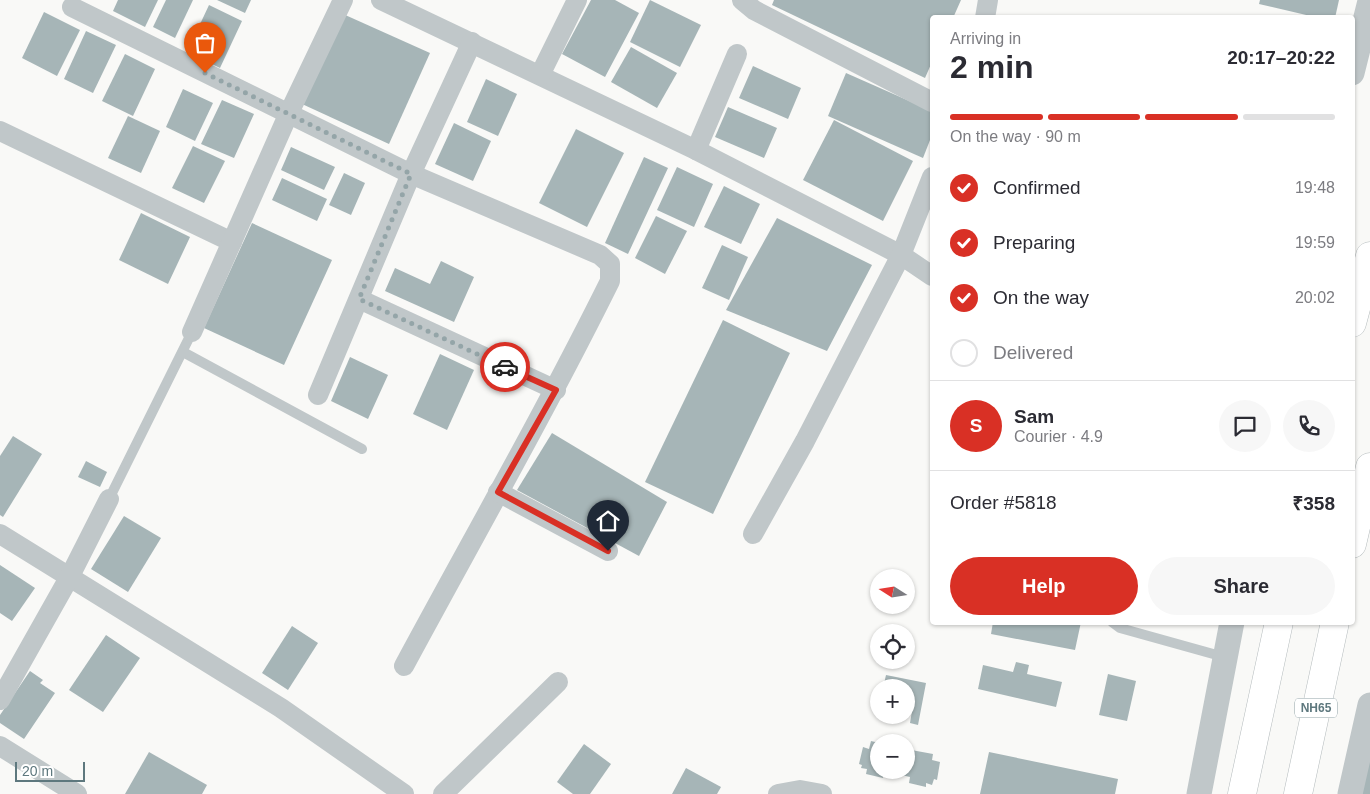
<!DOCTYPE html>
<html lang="en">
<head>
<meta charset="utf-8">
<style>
	:root { --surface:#fff; --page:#f7f7f7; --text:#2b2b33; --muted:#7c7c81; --line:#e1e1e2; --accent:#d93025 }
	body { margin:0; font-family:Arial,sans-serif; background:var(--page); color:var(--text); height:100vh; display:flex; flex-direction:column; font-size:19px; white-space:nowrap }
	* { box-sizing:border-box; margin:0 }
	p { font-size:16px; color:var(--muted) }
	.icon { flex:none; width:28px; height:28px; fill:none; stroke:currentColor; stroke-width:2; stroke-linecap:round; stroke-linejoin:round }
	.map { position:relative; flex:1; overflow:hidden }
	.drawer { position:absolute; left:930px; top:15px; width:425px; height:610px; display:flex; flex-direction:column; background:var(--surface); border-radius:5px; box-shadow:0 1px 4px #0004 }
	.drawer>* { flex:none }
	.needle { width:32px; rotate:282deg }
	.fabs { position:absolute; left:870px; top:569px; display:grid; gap:10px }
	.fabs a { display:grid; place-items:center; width:45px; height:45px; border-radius:50%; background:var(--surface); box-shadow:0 1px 4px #0004; font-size:25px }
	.scale { position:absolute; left:15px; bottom:12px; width:70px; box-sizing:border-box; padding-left:5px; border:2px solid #5e787e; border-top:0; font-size:14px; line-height:18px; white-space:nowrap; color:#5e787e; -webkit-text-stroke:4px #fff; paint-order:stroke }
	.pin { position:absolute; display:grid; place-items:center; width:42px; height:42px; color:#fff; margin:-51px -21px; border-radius:50% 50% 50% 0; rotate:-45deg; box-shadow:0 0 5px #0007 }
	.pin .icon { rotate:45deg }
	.courier { position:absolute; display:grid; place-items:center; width:50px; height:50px; margin:-25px; border:4px solid #d93025; border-radius:50%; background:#fff; color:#222; box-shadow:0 1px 6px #0007 }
	.head em { font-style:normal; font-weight:700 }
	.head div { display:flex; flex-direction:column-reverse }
	.head { display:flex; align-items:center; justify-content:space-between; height:85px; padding:0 20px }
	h1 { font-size:32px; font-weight:700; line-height:38px }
	.bar { display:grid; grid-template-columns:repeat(4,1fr); gap:8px 5px; align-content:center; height:60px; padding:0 20px }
	.bar i { height:6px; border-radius:4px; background:var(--line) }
	.bar .active { background:var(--accent) }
	.bar p { grid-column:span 4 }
	.line { display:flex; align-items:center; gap:12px; padding:0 20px; border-top:1px solid var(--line) }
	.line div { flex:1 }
	.round { display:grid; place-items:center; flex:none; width:52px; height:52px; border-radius:26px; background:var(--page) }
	ol { padding:0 20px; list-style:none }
	li { display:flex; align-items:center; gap:15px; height:55px }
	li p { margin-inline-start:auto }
	li .icon { padding:5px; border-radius:50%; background:var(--accent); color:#fff; stroke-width:4 }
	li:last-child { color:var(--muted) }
	li i { width:28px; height:28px; border:2px solid var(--line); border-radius:50% }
	.button { display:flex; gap:10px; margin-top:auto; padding:10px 20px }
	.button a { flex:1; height:58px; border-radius:30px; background:var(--accent); color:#fff; font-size:20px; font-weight:700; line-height:58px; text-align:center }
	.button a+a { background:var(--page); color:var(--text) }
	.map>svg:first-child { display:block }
	.building { fill:#a6b5b7 }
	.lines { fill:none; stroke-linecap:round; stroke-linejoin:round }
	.trunk-casing { stroke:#b3babc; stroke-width:29 }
	.service { stroke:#c0c7c9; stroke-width:10 }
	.minor { stroke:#c0c7c9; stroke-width:20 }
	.tertiary { stroke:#c0c7c9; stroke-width:25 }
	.trunk { stroke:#fff; stroke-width:28 }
	.done { stroke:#94a5a8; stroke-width:5; stroke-dasharray:0 9 }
	.route { stroke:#d93025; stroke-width:6 }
	.labels { text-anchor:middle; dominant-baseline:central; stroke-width:5; stroke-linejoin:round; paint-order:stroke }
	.shield { fill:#fff; stroke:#8ea0a5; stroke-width:1 }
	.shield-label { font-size:12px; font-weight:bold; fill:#5e787e }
</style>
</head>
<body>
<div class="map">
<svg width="1370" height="794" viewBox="0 0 1370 794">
	<rect width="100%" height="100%" fill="#f9f9f7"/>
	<g class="building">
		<polygon points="118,0 158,0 145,27 113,11"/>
		<polygon points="166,0 193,0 175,38 153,27"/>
		<polygon points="217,0 251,0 245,13"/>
		<polygon points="591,0 615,0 639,13 605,77 562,54"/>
		<polygon points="650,0 701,25 680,67 630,42"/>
		<polygon points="774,0 961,0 953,18 932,18 932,62 925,78 772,5"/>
		<polygon points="1260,0 1339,0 1335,18 1319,18 1259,4"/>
		<polygon points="209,5 242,21 220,68 187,52"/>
		<polygon points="44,12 80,30 57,76 22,58"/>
		<polygon points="343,14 430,53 389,144 302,104"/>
		<polygon points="86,31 116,45 93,93 64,79"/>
		<polygon points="631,47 677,73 657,108 611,82"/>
		<polygon points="125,54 155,69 133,116 102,101"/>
		<polygon points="753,66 801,88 788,119 739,98"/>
		<polygon points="846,73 932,111 932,135 923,158 828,116"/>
		<polygon points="486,79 517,94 498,136 467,122"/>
		<polygon points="183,89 213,103 195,141 166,127"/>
		<polygon points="222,100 254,114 234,158 201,144"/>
		<polygon points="728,107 777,128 764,158 715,137"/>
		<polygon points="128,116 160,131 141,173 108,158"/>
		<polygon points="834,120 913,161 883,221 803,180"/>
		<polygon points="454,123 491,141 473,181 435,164"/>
		<polygon points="576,129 624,153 587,227 539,203"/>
		<polygon points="193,146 225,161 204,203 172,188"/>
		<polygon points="291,147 335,167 324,190 281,170"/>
		<polygon points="644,157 668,168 628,254 605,243"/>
		<polygon points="677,167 713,184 694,227 657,210"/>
		<polygon points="344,173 365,183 351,215 329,205"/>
		<polygon points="282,178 327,199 317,221 272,200"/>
		<polygon points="724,186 760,204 741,244 704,227"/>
		<polygon points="141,213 190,237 168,284 119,260"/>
		<polygon points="656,216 687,231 665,274 635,258"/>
		<polygon points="777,218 872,265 827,351 726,310"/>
		<polygon points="252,223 332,260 284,365 204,328"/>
		<polygon points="722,245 748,257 729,300 702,288"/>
		<polygon points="441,261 474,277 454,322 385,291 395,268 430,284"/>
		<polygon points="723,320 790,353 713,514 645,482"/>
		<polygon points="440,354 474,370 447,430 413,414"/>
		<polygon points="350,357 388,375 368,419 331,401"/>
		<polygon points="552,433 667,502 639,556 517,490"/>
		<polygon points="13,436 42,454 3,517 0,515 0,456"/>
		<polygon points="86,461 107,472 100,487 78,477"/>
		<polygon points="124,516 161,538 128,592 91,569"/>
		<polygon points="0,565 35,588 12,621 0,613"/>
		<polygon points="993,622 1081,622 1075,650 991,634"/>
		<polygon points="292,626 318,643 288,690 262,673"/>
		<polygon points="106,635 140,658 103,712 69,690"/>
		<polygon points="1016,662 1029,665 1027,674 1062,682 1056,707 978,689 983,665 1013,672"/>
		<polygon points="30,671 43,680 40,683 55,693 24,739 0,723 0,715"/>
		<polygon points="1108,674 1136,681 1127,721 1099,715"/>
		<polygon points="886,675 926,683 918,725 910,723 912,711 906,710 906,688 883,688"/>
		<polygon points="871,741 879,743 879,770 906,770 906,749 933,754 932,760 940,762 937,780 934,779 932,785 926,783 926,787 909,783 910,777 884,771 883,778 866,774 867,769 861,768 862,765 859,764 863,747 869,749"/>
		<polygon points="584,744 611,764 590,794 573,794 557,782"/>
		<polygon points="1370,746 1370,794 1360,794"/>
		<polygon points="149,752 207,785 202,794 125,794"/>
		<polygon points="989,752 1118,779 1115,794 980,794"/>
		<polygon points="686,768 721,787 717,794 672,794"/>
	</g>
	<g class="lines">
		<defs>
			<g id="trunk">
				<polyline points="1352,323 1370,256"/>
				<polyline points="1352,544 1370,467"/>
				<polyline points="1242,794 1279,622"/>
				<polyline points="1298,794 1335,622"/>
			</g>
		</defs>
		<use href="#trunk" class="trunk-casing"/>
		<g class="service">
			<polyline points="183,352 362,449"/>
			<polyline points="109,499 192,332"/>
			<polyline points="1112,622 1120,628 1224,657"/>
		</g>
		<g class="minor">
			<polyline points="381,0 696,150 901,255 932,276"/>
			<polyline points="742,0 754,10 932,102"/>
			<path d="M72 7 411 174 600 255 610 264V281C545 412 473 538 404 666"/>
			<polyline points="985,18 988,0"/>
			<polyline points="540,75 577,0"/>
			<polyline points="0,131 232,242"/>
			<polyline points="696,150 737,54"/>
			<polyline points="359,299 556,390"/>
			<polyline points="192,332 288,115 343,0"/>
			<polyline points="318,395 411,174 472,42"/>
			<polyline points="498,492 608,551"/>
			<polyline points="0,534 281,708 404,794"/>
			<polyline points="753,534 805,441 901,255 932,177"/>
			<polyline points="0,700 70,576 109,499"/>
			<polyline points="0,746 77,794"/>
			<polyline points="443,794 558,682"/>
			<polyline points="778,794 800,790 822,794"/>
		</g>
		<g class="tertiary">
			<polyline points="1352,73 1370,1"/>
			<polyline points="1199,794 1232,622"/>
			<polyline points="1350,794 1370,705"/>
		</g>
		<use href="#trunk" class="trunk"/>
	</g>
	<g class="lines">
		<polyline class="done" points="205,73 411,174 359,299 505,367"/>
		<polyline class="route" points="505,367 556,390 498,492 608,551"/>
	</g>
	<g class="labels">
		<rect class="shield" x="1295" y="698.5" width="42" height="19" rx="4"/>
		<g class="shield-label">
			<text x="1316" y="708">NH65</text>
		</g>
	</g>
</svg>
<div class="fabs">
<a><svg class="needle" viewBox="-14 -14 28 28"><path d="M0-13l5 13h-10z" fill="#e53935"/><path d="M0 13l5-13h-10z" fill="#7c7c81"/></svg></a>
<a><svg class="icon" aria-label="locate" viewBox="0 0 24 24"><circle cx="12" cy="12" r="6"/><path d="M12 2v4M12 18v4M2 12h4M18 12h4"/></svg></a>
<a>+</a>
<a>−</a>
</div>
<div class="scale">20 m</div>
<div class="pin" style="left:205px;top:73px;background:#ea580c"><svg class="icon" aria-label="bag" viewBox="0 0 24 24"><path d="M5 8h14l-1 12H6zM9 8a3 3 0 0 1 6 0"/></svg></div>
<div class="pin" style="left:608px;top:551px;background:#1f2937"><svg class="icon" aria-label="home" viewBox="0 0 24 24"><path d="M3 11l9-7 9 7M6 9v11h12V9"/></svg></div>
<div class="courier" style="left:505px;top:367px"><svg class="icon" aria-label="car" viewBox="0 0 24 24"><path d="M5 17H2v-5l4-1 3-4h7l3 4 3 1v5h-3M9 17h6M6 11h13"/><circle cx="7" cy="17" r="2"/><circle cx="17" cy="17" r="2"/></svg></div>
<section class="drawer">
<div class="head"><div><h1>2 min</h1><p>Arriving in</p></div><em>20:17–20:22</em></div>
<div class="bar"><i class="active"></i><i class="active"></i><i class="active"></i><i></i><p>On the way · 90 m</p></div>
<ol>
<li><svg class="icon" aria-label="check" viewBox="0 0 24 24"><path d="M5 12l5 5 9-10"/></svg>Confirmed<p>19:48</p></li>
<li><svg class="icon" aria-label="check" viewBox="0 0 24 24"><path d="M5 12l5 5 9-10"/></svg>Preparing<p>19:59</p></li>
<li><svg class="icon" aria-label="check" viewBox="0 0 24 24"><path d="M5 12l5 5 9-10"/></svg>On the way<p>20:02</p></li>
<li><i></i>Delivered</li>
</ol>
<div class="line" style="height:90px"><b class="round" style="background:var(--accent);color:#fff">S</b><div><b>Sam</b><p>Courier · 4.9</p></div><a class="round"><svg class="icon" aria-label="chat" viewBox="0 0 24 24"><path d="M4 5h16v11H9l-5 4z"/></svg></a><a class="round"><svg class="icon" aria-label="phone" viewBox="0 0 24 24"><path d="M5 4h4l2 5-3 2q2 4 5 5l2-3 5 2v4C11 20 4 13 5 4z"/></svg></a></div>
<div class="line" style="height:65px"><div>Order #5818</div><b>₹358</b></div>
<div class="button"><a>Help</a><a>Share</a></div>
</section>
</div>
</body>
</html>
